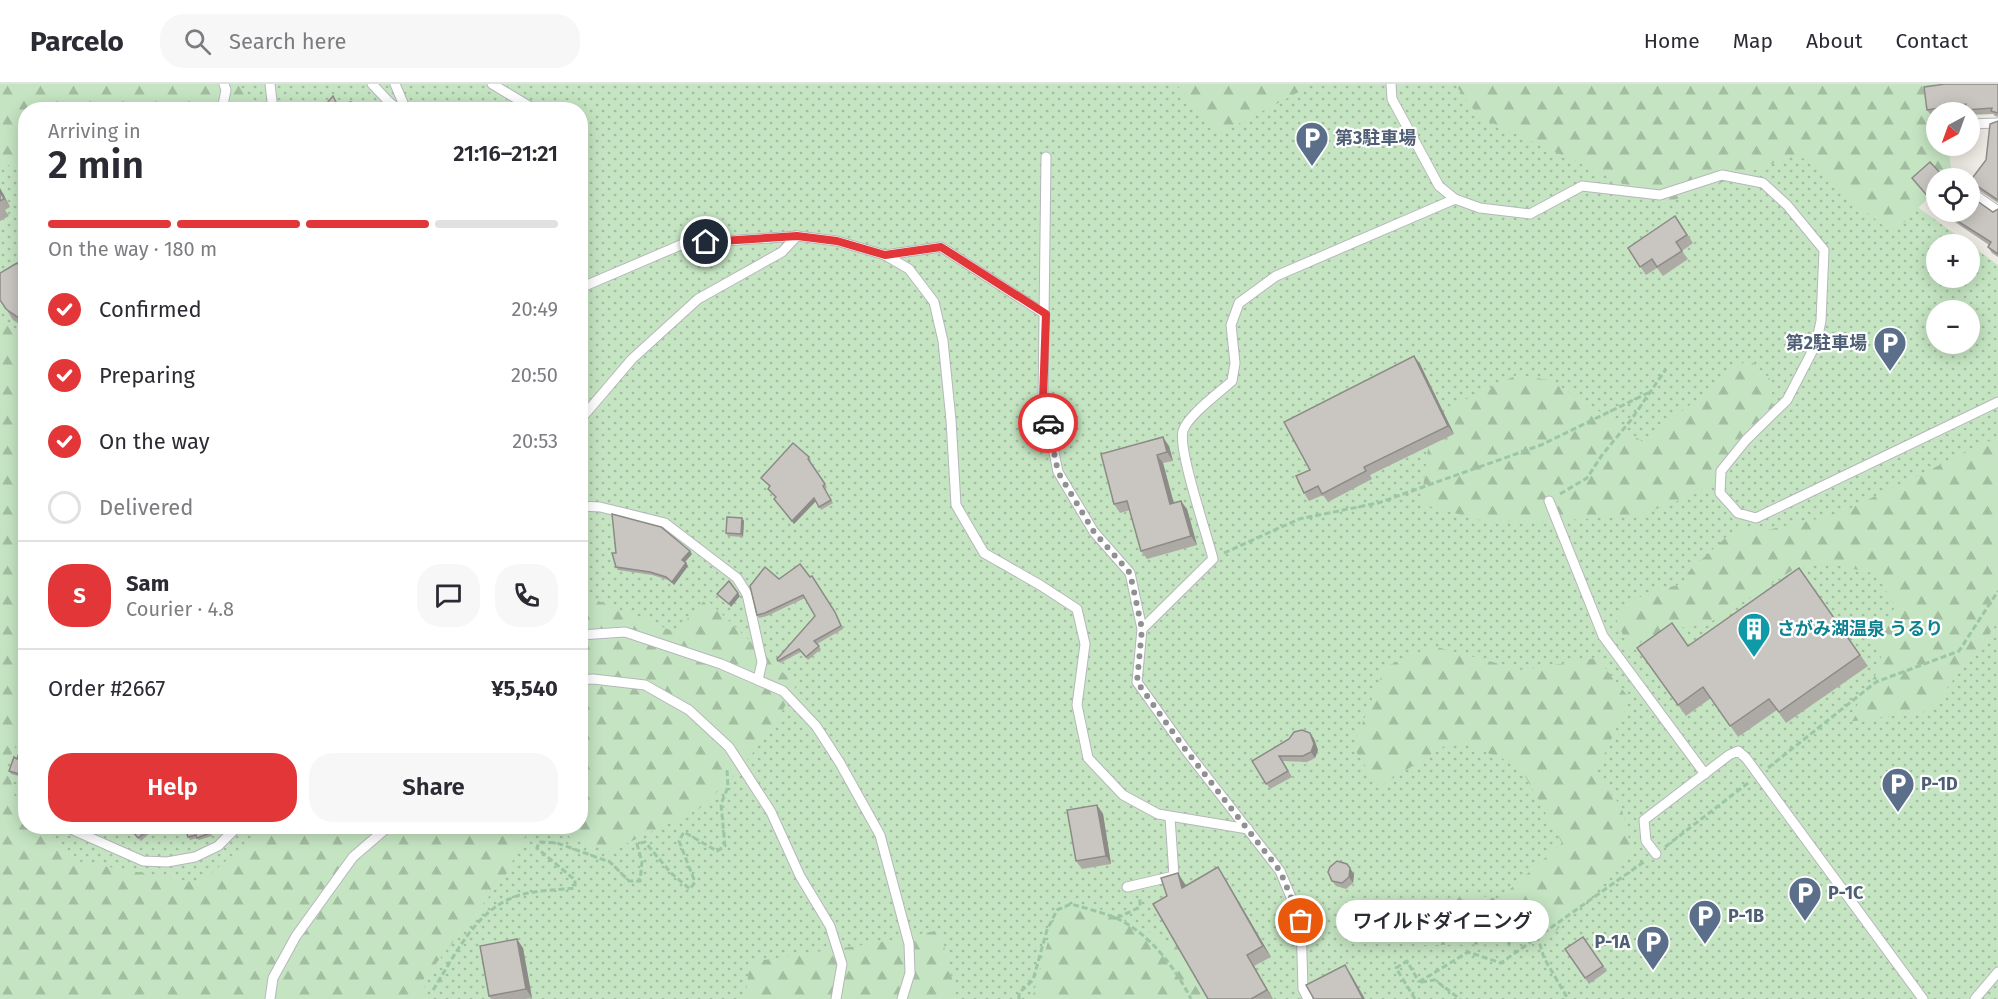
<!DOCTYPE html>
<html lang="en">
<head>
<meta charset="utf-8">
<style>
	:root { --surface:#fff; --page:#f7f7f7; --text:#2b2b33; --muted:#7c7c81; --line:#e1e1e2; --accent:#e23638 }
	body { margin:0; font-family:"Fira Sans","Noto Sans JP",sans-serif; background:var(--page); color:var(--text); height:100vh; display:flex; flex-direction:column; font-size:22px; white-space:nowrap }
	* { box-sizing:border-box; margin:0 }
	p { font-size:20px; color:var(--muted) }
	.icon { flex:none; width:33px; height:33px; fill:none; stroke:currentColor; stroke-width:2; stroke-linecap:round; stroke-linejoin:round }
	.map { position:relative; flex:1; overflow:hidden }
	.panel { position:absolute; left:18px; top:18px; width:570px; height:732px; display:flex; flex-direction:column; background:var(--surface); border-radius:24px; box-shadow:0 3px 15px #0003 }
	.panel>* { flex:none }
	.needle { width:39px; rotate:221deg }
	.buttons { position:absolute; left:1926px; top:18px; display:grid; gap:12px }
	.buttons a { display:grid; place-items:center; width:54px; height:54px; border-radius:50%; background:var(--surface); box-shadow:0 3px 15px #0003; font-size:30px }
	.pin { position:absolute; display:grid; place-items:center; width:51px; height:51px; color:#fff; margin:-26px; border:3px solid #fff; border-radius:50%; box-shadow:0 2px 6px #0007 }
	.courier { position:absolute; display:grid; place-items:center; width:60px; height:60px; margin:-30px; border:4px solid #e23638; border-radius:50%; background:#fff; color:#222; box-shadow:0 2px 8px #0007 }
	.bubble { position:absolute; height:42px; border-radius:21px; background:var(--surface); box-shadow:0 3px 15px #0003; font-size:20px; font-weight:600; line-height:42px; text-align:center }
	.head em { font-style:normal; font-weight:600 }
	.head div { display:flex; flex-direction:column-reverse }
	.head { display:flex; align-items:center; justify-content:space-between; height:102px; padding:0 30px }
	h1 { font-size:39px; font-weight:600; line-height:45px }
	.bar { display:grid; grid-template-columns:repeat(4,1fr); gap:9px 6px; align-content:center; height:72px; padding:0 30px }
	.bar i { height:8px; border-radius:4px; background:var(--line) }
	.bar .active { background:var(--accent) }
	.bar p { grid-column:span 4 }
	.line { display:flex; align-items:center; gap:15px; padding:0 30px; border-top:2px solid var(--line) }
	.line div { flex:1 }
	.round { display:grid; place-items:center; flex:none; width:63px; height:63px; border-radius:24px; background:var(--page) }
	ol { padding:0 30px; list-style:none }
	li { display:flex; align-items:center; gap:18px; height:66px }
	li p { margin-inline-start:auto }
	li .icon { padding:6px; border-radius:50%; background:var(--accent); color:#fff; stroke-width:4 }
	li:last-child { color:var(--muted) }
	li i { width:33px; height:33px; border:3px solid var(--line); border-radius:50% }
	.button { display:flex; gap:12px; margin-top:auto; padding:12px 30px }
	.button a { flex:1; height:69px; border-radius:24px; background:var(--accent); color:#fff; font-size:24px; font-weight:600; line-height:69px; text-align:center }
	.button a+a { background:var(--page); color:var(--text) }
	header { display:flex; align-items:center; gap:36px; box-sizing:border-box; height:84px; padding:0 30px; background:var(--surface); border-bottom:2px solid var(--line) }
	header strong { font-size:28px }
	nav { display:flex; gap:33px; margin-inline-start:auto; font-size:21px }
	.search { width:420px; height:54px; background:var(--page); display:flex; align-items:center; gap:15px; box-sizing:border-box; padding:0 21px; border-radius:24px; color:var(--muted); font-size:22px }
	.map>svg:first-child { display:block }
	.grass { fill:url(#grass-dots); fill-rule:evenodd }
	.forest { fill:url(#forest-firs) }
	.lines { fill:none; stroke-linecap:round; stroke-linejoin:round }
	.service-casing { stroke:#b5b7bb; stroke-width:11 }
	.path { stroke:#9cc6a4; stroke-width:3; stroke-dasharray:6 3; stroke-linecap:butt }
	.service { stroke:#fff; stroke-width:9 }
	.wall { fill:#adaaa6 }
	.shaded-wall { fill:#8d8b87 }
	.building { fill:#c9c6c1; stroke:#8d8b87; stroke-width:1.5 }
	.done { stroke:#8f9191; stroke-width:6; stroke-dasharray:0 10.8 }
	.route { stroke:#e23638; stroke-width:8 }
	.labels { text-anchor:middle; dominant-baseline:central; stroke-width:4.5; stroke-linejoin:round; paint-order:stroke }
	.service-label { font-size:18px; font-weight:bold; fill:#4e5e75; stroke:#fff; text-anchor:start }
	.culture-label { font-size:18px; font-weight:bold; fill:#0d838f; stroke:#fff; text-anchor:start }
</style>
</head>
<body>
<header>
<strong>Parcelo</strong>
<div class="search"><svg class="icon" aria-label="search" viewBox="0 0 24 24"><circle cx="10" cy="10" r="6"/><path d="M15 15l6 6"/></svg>Search here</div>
<nav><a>Home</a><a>Map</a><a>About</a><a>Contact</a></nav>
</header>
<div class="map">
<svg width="1998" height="915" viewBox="0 0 1998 915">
	<defs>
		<pattern id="grass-dots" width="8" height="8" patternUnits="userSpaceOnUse" patternTransform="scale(1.5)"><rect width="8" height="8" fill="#c5e5c2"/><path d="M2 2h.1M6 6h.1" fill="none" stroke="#a3bda1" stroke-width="1.8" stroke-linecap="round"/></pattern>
		<pattern id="forest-firs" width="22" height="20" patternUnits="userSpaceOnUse" patternTransform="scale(1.5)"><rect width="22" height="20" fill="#c5e5c2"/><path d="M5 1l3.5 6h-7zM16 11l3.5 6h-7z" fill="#a3bda1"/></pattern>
	</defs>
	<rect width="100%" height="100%" fill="#eeebe4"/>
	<path class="grass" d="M0 0H1728L1876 93 1998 181V915H52L0 826ZM26 26H580V742H26ZM1936 160H1970V194H1936ZM1936 226H1970V260H1936Z"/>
	<g class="forest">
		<polygon points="0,0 238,0 255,25 26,26 25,91 0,76"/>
		<polygon points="1176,0 1314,0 1219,50"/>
		<polygon points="1455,0 1935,0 1941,28 1936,28 1936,62 1948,62 1952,90 1948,94 1936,94 1936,106 1893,150 1798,70 1666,119 1479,33"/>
		<polygon points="0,240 25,247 26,642 7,679 17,722 25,729 26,742 40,743 81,778 200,799 262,746 266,748 270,743 530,743 505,792 423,896 426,915 0,915"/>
		<polygon points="1748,275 1772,297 1772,335 1729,384 1698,409 1638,432 1528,438 1480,436 1421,420 1430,349 1454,321 1517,291 1549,296 1586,318 1643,358"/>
		<polygon points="1998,353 1998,538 1929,627 1847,638 1883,578 1874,556 1895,523 1877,490 1826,479 1793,486 1709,539 1680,544 1628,563 1615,532 1646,509 1682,500 1690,486 1734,446 1767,446 1836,431"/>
		<polygon points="581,510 675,548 706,515 796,601 775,641 736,690 699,725 611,767 534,743 580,742"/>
		<polygon points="1433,562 1522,586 1597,574 1630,615 1595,690 1621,722 1632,768 1555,848 1536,860 1421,861 1462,809 1499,815 1562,759 1519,681 1454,656 1379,703 1353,663 1385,583"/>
		<polygon points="1093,822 1183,864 1243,915 1032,915 1057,825"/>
		<polygon points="940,846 957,915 745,915 750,878 876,859"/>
	</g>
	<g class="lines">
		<defs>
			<g id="service">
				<polyline points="270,0 273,26"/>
				<polyline points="372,0 389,18 399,26"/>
				<polyline points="395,0 406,26"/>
				<polyline points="492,0 529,22"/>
				<polyline points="1391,0 1392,15 1439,102 1455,115 1480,124 1530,130 1582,102 1660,111 1722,91 1763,99 1787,121 1824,166 1821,237 1816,260 1787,316 1746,356 1721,387 1720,409 1738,429 1756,434 1998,318"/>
				<polyline points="222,26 226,6 224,0"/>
				<polyline points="1970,40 1998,39"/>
				<polyline points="1046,73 1043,315 1058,388 1094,448 1130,489 1142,545 1137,598 1185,665 1280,787 1301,837 1303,905 1308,915"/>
				<polyline points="1972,109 1998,127"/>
				<polyline points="885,171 941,163 1045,230"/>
				<polyline points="580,204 683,160 797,152 837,157 885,171 909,185 934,218 943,257 951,336 956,421 984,469 1040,501 1077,525 1085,560 1077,621 1088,674 1123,711 1158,730 1248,745"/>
				<polyline points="580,336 632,275 698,215 782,168 797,152"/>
				<polyline points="1549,417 1603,552 1705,690"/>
				<polyline points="580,422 600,423 665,439 737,494 747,510 762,578 758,596"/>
				<path d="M1142 545 1213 475C1207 450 1178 367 1183 347 1187 332 1220 308 1232 297L1235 279 1231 241 1239 219 1276 192 1455 115"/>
				<polyline points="580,551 625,548 721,580 783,607 816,642 840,679 880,751 909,860 910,889 902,915"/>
				<polyline points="580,596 593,595 645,601 689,626 729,663 771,728 800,792 830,842 842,880 836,915"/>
				<polyline points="64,742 143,777 167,778 195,773 218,762 238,742"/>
				<polyline points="1656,770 1646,757 1644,736 1729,671 1738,667 1746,674 1923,915"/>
				<polyline points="1127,803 1174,792 1170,733"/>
				<polyline points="270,915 273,894 296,852 353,773 389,742"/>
				<polyline points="1975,915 1998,888"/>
			</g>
		</defs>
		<use href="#service" class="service-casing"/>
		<g class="path">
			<polyline points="1560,410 1587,394 1602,371 1631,336 1666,285"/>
			<polyline points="1224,469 1299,435 1378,419 1541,361 1650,308"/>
			<polyline points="1768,684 1876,598 1959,567 1998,507"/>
			<polyline points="1665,763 1748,699"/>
			<polyline points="1117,834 1140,823 1140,814"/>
			<polyline points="1537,851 1544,874 1568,915"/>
			<polyline points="1419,898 1468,868 1501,879 1645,777"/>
			<polyline points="1421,898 1435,896 1460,915"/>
			<path d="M433 906C458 867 478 819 528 809 543 806 559 806 575 804V796L537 764 539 758 557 759 610 778 629 797H640L642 778 637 760 645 758 671 789 690 805 695 798 679 757 684 748 717 767 725 762 721 720 728 703 727 686"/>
			<path d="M1019 915V909L1033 896 1047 846 1057 826 1071 820C1085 824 1101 828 1116 834 1149 849 1175 883 1191 915"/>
			<polyline points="1415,915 1396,884 1407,877 1419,898"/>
		</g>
		<use href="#service" class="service"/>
	</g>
	<g class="wall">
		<polygon points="1998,0 1998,33 1995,32 1993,30 1970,31 1970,28 1968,28 1966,26 1951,28 1936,28 1936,31 1931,31 1927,26"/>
		<polygon points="1998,37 1998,119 1974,103 1970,97 1986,76"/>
		<polygon points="0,104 10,123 5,126 9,132 0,137"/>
		<polygon points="1998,125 1998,173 1992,169 1988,163 1989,161 1943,130 1940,128 1993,128"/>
		<polygon points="1675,132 1693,159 1682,167 1688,175 1663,192 1657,184 1646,191 1628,164"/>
		<polygon points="26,189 26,244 13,236 6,225"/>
		<polygon points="1414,272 1420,280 1454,350 1370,391 1372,395 1328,418 1323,411 1309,417 1304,409 1310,386"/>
		<polygon points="1169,362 1173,377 1163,379 1174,419 1187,425 1197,461 1147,475 1141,467 1130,426 1120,429 1114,420 1101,370"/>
		<polygon points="809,373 811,376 810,377 827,403 825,405 833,419 821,426 816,417 794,440 774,415 776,414 768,405 770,403 761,394"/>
		<polygon points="742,434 744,437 743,453 728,452 726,449"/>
		<polygon points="692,470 685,478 688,482 674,501 668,496 652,491 618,486 616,483"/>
		<polygon points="1799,484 1868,582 1786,639 1777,626 1738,653 1711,614 1686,632 1637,564 1688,562"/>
		<polygon points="779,495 837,531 843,545 817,560 821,565 808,576 801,568 780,579 777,575 815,532 805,514 767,532 759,534 757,531"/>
		<polygon points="1310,649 1314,655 1318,666 1315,674 1307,678 1283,677 1292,693 1270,705 1252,677"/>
		<polygon points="26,671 26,694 11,690 9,687 17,675"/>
		<polygon points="1097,721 1103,730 1111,780 1082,785 1076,777"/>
		<polygon points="127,742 145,742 150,749 141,757"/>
		<polygon points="177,742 209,742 212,752 199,756 197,754 190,756 186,747 180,749"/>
		<polygon points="1354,790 1353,799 1346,805 1336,802 1332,797"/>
		<polygon points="1225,794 1271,873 1254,882 1273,915 1208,915 1167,812 1185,800 1186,801"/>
		<polygon points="1583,853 1607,887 1589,900 1565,865"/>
		<polygon points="523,864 532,914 525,915 491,915 489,912"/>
	</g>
	<g class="shaded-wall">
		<polygon points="0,104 10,123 0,107"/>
		<polygon points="1414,272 1420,280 1454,350 1448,342"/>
		<polygon points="1163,353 1169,362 1173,377 1167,368"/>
		<polygon points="1157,371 1163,379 1176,428 1170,420"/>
		<polygon points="814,414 816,417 794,440 792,437"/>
		<polygon points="1181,417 1187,425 1197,461 1191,452"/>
		<polygon points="742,434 744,437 743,453 741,450"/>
		<polygon points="690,467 692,470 684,479 682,476"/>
		<polygon points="686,479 688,482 674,501 672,498"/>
		<polygon points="738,509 740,512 731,523 729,520"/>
		<polygon points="1310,649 1314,655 1318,666 1315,674 1311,668"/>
		<polygon points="1097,721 1103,730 1111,780 1106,772"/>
		<polygon points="1218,783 1225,794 1271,873 1263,862"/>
		<polygon points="1350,784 1354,790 1353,799 1349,793"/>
		<polygon points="1178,789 1185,800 1189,815 1182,804"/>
		<polygon points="517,855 523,864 532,914 526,905"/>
		<polygon points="1247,871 1254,882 1273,915 1267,906"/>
		<polygon points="1345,881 1352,892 1365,915 1363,915"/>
	</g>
	<g class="building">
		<polygon points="1945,0 1998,0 1998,29 1991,27 1992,24 1966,26 1966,20 1927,26 1924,3"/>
		<polygon points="333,12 338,22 351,18 354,26 321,26"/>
		<polygon points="1998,37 1998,116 1970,97 1986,76 1990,40"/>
		<polygon points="1930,78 1945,94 1936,94 1936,122 1912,94"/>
		<polygon points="0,107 4,115 0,117"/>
		<polygon points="1970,112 1993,128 1998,125 1998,170 1988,163 1991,158 1943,128 1970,128"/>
		<polygon points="1675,132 1687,151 1676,158 1682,167 1657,183 1652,175 1640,183 1628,164"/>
		<polygon points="17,179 26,189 26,239 6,225 0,216 0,189"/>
		<polygon points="1414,272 1448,342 1364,383 1366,387 1322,410 1318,402 1304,409 1296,392 1310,386 1284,338"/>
		<polygon points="1163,353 1167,368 1157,371 1170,420 1181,417 1191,452 1141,467 1127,417 1114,420 1101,370"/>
		<polygon points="793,359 809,373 808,375 825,400 823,402 831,416 819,423 814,414 792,437 774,415 776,413 768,405 770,402 761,394"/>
		<polygon points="612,430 661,443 690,467 682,476 686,479 672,498 666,493 650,488 616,483 612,469 616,469"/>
		<polygon points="727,433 742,434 741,450 726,449"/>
		<polygon points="800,480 810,493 812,492 835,528 841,542 814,557 819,562 806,573 799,565 778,577 777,575 815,532 803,511 765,529 757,531 750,502 765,483 779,495"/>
		<polygon points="1799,484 1860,571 1779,628 1769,615 1730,642 1703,603 1678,621 1637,564 1672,539 1688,562"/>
		<polygon points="729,497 738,509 729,520 717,510"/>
		<polygon points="1302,646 1310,649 1314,660 1311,668 1303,672 1279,672 1288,687 1266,700 1252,677 1289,655 1294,648"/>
		<polygon points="19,669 26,671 26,692 9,687 14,673 17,675"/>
		<polygon points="1097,721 1106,772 1076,777 1067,726"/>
		<polygon points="128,742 145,742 148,746 138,754"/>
		<polygon points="177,742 208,742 210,749 197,754 196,751 188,753 185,744 178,747"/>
		<polygon points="1337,777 1347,780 1350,784 1349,793 1342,799 1332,797 1328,788 1330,783"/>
		<polygon points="1218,783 1263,862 1247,871 1267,906 1251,915 1208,915 1153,820 1167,812 1161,794 1178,789 1182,804"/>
		<polygon points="1583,853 1603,882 1585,894 1565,865"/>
		<polygon points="517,855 526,905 489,912 480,862"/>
		<polygon points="1345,881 1363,915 1314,915 1306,901"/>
	</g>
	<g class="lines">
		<polyline class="done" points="1048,339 1058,388 1094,448 1130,489 1142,545 1137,598 1185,665 1280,787 1301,837"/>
		<polyline class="route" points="706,158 797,152 837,157 885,171 941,163 1046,230 1043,315 1048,339"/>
	</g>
	<defs>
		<symbol id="parking-pin" viewBox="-11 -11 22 30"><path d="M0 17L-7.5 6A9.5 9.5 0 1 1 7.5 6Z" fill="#5c6f8a" stroke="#fff"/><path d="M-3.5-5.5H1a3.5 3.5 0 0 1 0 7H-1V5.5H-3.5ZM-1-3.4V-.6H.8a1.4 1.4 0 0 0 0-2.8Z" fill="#fff"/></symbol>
		<symbol id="building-pin" viewBox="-11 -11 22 30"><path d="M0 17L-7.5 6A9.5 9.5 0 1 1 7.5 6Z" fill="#0f9aa8" stroke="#fff"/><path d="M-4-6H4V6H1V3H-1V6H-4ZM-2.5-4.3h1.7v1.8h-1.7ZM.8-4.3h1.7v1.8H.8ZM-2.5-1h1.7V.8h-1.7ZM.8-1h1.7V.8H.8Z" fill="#fff"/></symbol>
	</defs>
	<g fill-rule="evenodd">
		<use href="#parking-pin" x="1293" y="35" width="38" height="52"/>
		<use href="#parking-pin" x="1871" y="240" width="38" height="52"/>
		<use href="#building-pin" x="1735" y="526" width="38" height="52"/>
		<use href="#parking-pin" x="1879" y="681" width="38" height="52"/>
		<use href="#parking-pin" x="1786" y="790" width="38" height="52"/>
		<use href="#parking-pin" x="1686" y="813" width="38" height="52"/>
		<use href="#parking-pin" x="1634" y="839" width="38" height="52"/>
	</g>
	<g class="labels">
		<g class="service-label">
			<text x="1335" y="54">第3駐車場</text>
			<text x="1867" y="259" text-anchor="end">第2駐車場</text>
			<text x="1921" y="700">P-1D</text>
			<text x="1828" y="809">P-1C</text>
			<text x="1728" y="832">P-1B</text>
			<text x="1630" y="858" text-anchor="end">P-1A</text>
		</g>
		<g class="culture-label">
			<text x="1777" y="545">さがみ湖温泉 うるり</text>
		</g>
	</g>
</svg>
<div class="buttons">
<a><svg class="needle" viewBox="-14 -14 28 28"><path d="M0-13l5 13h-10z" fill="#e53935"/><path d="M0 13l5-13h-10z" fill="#7c7c81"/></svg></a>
<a><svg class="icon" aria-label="locate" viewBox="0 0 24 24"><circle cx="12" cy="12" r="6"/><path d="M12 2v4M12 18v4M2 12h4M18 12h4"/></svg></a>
<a>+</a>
<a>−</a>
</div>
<div class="pin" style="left:1301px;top:837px;background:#ea580c"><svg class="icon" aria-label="bag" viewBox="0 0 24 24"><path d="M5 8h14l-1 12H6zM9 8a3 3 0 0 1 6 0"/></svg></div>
<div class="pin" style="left:706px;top:158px;background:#1f2937"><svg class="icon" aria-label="home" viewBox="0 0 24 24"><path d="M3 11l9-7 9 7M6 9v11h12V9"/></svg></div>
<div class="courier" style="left:1048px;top:339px"><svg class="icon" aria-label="car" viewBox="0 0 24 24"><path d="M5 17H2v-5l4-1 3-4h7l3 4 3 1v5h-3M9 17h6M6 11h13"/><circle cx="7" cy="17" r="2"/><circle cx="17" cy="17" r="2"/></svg></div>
<div class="bubble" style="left:1336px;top:816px;width:213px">ワイルドダイニング</div>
<section class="panel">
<div class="head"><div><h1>2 min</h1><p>Arriving in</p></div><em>21:16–21:21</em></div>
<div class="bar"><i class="active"></i><i class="active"></i><i class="active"></i><i></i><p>On the way · 180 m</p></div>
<ol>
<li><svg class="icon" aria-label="check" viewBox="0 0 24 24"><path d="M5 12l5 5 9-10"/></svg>Confirmed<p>20:49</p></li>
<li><svg class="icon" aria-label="check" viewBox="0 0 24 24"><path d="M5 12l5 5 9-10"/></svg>Preparing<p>20:50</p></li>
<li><svg class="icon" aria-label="check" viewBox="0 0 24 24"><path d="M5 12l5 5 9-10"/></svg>On the way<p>20:53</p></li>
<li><i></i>Delivered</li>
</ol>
<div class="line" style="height:108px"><b class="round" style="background:var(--accent);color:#fff">S</b><div><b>Sam</b><p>Courier · 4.8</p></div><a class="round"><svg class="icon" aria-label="chat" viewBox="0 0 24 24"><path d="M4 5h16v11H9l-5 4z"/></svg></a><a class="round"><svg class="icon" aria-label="phone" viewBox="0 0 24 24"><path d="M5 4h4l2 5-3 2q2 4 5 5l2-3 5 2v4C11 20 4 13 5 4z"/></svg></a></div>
<div class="line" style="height:78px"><div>Order #2667</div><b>¥5,540</b></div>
<div class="button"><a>Help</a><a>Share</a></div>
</section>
</div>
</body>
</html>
